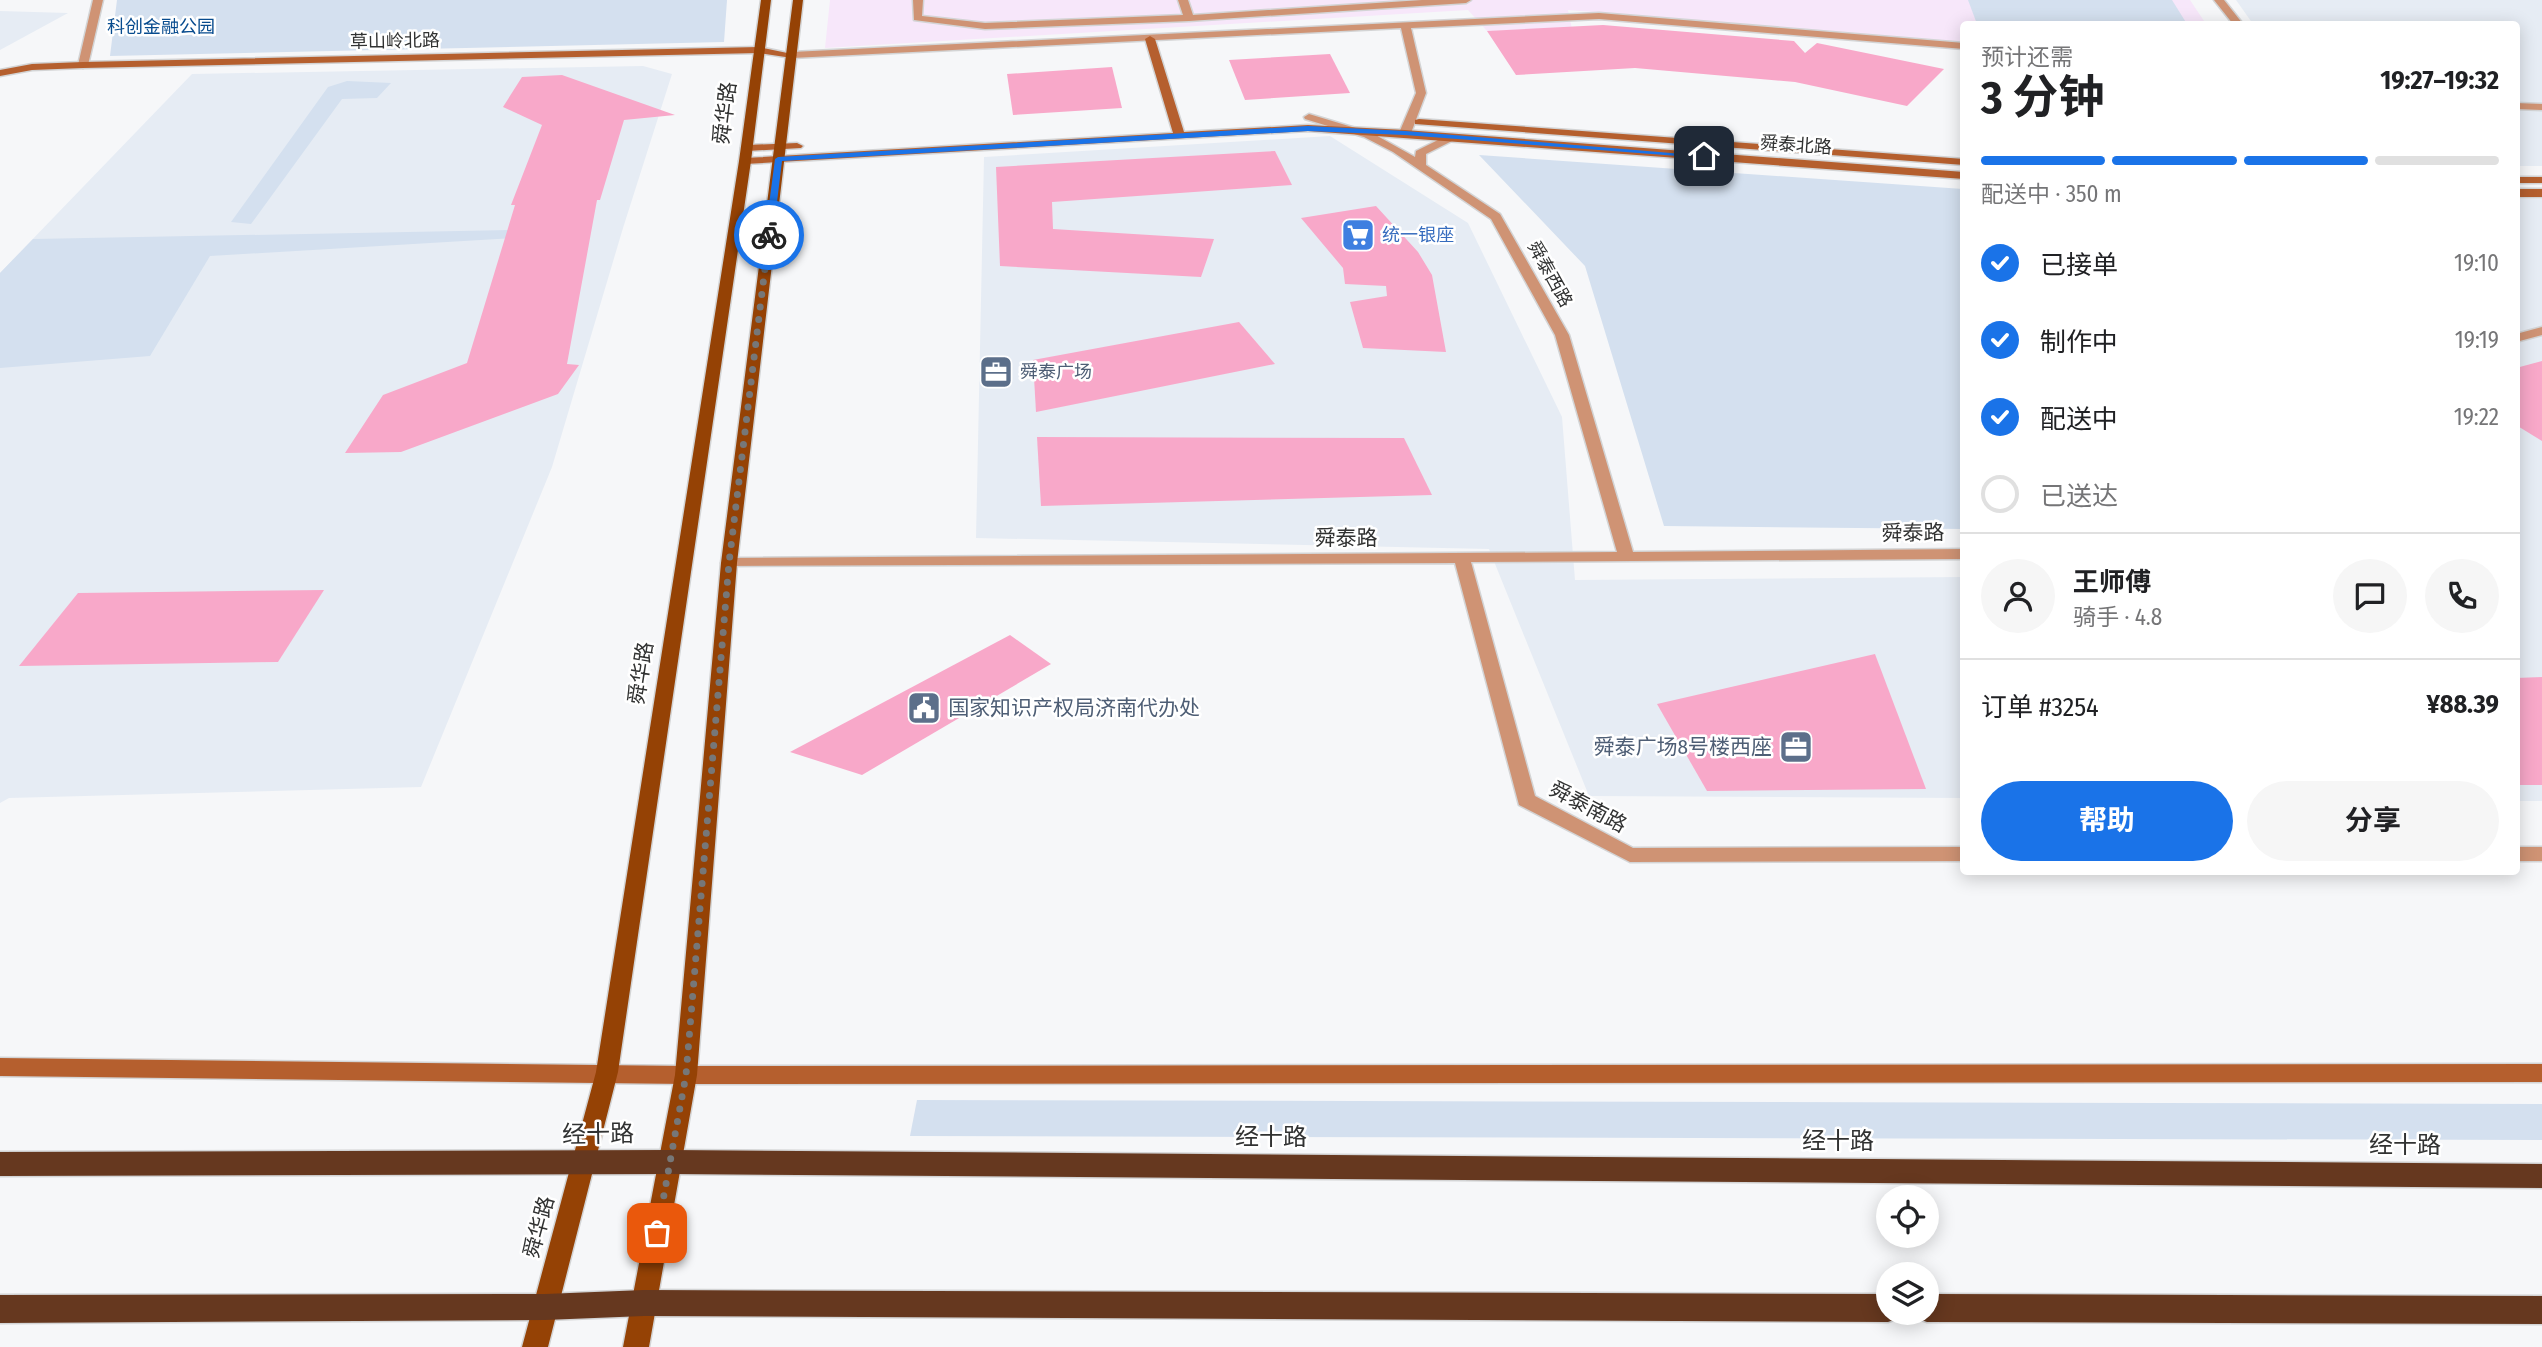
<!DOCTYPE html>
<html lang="zh">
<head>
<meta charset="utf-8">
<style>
	:root { --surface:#fff; --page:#f6f6f6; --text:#202124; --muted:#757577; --line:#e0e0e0; --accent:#1a73e8 }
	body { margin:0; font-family:"Fira Sans Condensed","Noto Sans SC",sans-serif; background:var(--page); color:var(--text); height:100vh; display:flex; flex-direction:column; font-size:26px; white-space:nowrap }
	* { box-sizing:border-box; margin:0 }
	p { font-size:23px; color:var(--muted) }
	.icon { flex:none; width:38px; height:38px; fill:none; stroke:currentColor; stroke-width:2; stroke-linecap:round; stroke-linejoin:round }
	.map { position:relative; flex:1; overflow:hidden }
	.details { position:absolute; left:1960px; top:21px; width:560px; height:854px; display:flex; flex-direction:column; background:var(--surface); border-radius:7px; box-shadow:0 4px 18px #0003 }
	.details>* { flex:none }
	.tools { position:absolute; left:1876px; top:1185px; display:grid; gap:14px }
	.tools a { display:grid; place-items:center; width:63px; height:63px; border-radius:50%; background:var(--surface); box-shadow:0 4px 18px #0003; font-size:35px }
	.pin { position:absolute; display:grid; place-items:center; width:60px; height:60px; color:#fff; margin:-30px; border-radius:14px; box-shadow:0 4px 10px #0006 }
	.courier { position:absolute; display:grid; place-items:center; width:70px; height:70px; margin:-35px; border:5px solid #1a73e8; border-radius:50%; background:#fff; color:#222; box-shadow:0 2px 9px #0007 }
	.overview em { font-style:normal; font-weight:700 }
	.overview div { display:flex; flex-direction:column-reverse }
	.overview { display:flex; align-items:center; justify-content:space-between; height:119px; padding:0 21px }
	h1 { font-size:46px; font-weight:700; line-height:52px }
	.bar { display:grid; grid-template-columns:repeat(4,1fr); gap:10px 7px; align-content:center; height:84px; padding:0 21px }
	.bar i { height:9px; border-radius:5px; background:var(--line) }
	.bar .current { background:var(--accent) }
	.bar p { grid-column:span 4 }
	.line { display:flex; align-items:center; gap:18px; padding:0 21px; border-top:2px solid var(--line) }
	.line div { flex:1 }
	.round { display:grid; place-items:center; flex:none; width:74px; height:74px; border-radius:37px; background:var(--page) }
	ol { padding:0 21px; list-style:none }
	li { display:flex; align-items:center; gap:21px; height:77px }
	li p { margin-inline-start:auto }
	li .icon { padding:7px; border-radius:50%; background:var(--accent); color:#fff; stroke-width:4 }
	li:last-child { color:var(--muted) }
	li i { width:38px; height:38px; border:4px solid var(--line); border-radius:50% }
	.cta { display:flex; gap:14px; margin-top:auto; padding:14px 21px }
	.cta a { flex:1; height:80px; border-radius:42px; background:var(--accent); color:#fff; font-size:28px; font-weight:700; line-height:80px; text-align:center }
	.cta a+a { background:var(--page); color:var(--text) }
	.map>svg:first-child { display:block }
	.built { fill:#e6ecf4 }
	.education { fill:#f7e7fa }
	.green { fill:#d4e0ef }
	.building { fill:#f8a8c9 }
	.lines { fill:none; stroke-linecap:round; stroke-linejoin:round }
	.street-casing { stroke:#d3d4d5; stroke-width:3 }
	.secondary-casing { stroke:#d3d4d5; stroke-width:3 }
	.primary-casing { stroke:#d3d4d5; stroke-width:3 }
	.highway-casing { stroke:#d3d4d5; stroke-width:3 }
	.street { fill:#cf9374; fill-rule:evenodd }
	.secondary { fill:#b55f2e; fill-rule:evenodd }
	.primary { fill:#954205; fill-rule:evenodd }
	.highway { fill:#66381f; fill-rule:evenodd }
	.route { fill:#1a73e8 }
	.done { stroke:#767778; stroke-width:7; stroke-dasharray:0 12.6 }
	.labels { text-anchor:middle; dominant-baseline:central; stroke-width:5; stroke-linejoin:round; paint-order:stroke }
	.far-park-label { font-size:18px; fill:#074b8e; stroke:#fff }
	.far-street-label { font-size:18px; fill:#313232; stroke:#fff }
	.far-shop-label { font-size:18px; fill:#366cbe; stroke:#fff; text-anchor:start }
	.far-service-label { font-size:18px; fill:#4e5e75; stroke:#fff; text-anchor:start }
	.street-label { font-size:21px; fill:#313232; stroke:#fff }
	.service-label { font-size:21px; fill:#4e5e75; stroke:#fff; text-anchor:start }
	.near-street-label { font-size:24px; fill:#313232; stroke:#fff }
</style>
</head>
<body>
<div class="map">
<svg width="2542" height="1347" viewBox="0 0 2542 1347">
	<rect width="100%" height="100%" fill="#f6f7f9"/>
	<g class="built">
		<polygon points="2236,0 2542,0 2542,166 2517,166 2516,24 2253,24"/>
		<polygon points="0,11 68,13 0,50"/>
		<polygon points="643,66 672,74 623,228 552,467 421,787 9,798 0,803 0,273 192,74"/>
		<polygon points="1330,136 1468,223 1562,417 1575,580 1963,577 1963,798 1589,796 1489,549 976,538 984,157"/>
		<rect x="2516" y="199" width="26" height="602"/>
	</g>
	<polygon class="education" points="830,0 2190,0 2206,24 1964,24 1963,42 1568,10 1572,29 1487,31 1468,10 825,48"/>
	<g class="green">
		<polygon points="117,0 727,0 724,42 110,56"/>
		<polygon points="1968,0 2172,0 2187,24 1977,24"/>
		<polygon points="347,81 391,83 377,98 342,99 251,224 231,222 328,87"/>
		<polygon points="1479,155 1963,189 1963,529 1664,526 1585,266"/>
		<polygon points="569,229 567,235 210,256 150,356 0,368 0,273 33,239"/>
		<polygon points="917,1100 2542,1104 2542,1140 910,1136"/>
	</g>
	<g class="building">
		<polygon points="1603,25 1794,41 1805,53 1817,43 1944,69 1907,106 1795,82 1635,68 1516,75 1487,31"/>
		<polygon points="1330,54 1350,93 1245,100 1229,60"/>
		<polygon points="1112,67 1122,108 1013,115 1007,74"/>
		<polygon points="562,75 675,115 624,120 600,200 597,200 567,364 579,365 558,394 401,452 345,453 383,395 467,363 515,205 511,205 542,125 503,107 522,77"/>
		<polygon points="1275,151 1292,185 1052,202 1053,229 1214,239 1201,277 1000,266 996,167"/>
		<polygon points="1376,206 1418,252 1432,275 1446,352 1363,348 1350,302 1387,296 1386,286 1345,284 1343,268 1301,218"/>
		<polygon points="1239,322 1275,364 1036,412 1033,360"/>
		<polygon points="2542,361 2542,441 2516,425 2516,368"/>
		<polygon points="1037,437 1404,438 1432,495 1041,506"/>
		<polygon points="324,590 278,662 19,666 78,593"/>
		<polygon points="1010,635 1051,664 862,775 790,752"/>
		<polygon points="1875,654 1926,789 1707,791 1657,704"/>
		<polygon points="2542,677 2542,785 2516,785 2516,678"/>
	</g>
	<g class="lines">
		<defs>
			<g id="street">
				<polygon points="93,0 103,0 88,65 83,68 78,65"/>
				<polygon points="913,0 923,0 922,16 985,23 1183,15 1178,0 1188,0 1193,15 1422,0 1471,0 1466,3 1189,21 985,29 914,20"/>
				<polygon points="2214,0 2224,0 2243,24 2233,24"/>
				<polygon points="1599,13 1964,43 1964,49 1599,19 1411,28 1426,93 1411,133 1405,136 1399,133 1416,93 1401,28 792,58 787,55 792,52"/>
				<polygon points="2516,103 2542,104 2542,110 2516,109"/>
				<polygon points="1309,114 1372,133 1415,157 1416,151 1448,135 1463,135 1463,139 1454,140 1426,154 1426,165 1500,214 1569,335 1633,552 1964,549 1964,559 1471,562 1535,796 1633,848 1964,847 1964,861 1630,862 1519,805 1455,563 723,566 721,563 723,560 729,558 1617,552 1555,335 1491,219 1393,152 1364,137 1305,119 1304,117"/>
				<polygon points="2542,327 2542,335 2516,342 2516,334"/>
				<rect x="2516" y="847" width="26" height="14"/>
			</g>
			<g id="secondary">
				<polygon points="1150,36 1155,39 1184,132 1308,125 1405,130 1964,172 1964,179 1308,131 745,164 739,161 745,158 1173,133 1145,39"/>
				<polygon points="759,47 797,55 792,58 759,53 83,68 32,70 0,76 0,70 32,64 83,62"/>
				<polygon points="1419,119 1964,159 1964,165 1415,124 1415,120"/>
				<polygon points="797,143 803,146 801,148 747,151 741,148 747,145"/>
				<rect x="2516" y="177" width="26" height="6"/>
				<rect x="2516" y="189" width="26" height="8"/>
				<polygon points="0,1058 686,1066 2542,1064 2542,1082 686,1084 0,1076"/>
			</g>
			<g id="primary">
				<polygon points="761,0 771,0 751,161 618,1072 548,1347 522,1347 596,1072 739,161"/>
				<polygon points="793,0 803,0 737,563 697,1075 649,1347 623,1347 675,1075 721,563"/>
			</g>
			<g id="highway">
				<polygon points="671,1150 2542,1164 2542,1188 671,1174 0,1176 0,1152"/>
				<polygon points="644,1290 1888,1294 1888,1312 1901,1312 1899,1318 1888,1322 644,1316 545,1320 0,1323 0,1295 545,1294"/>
				<polygon points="1927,1294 2542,1296 2542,1324 1927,1322 1916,1318 1914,1312 1927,1312"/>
			</g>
		</defs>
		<use href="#street" class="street-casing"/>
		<use href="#secondary" class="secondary-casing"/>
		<use href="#primary" class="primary-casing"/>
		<use href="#highway" class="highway-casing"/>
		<use href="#street" class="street"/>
		<use href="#secondary" class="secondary"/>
		<use href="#primary" class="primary"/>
		<use href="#highway" class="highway"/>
	</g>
	<polygon class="route" points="1308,126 1405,131 1707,156 1704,158 1405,135 1308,131 782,161 773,235 769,237 765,235 775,159 778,157"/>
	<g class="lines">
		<polyline class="done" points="657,1233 686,1075 729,563 769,235"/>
	</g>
	<defs>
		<symbol id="supermarket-square" viewBox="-11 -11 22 22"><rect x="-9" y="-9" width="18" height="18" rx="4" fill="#3f7fe0" stroke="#fff"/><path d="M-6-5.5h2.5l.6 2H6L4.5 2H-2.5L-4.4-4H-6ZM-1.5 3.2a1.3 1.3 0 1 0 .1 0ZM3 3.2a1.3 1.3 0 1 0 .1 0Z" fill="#fff"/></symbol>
		<symbol id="office-square" viewBox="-11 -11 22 22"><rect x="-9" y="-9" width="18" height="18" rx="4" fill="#5c6f8a" stroke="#fff"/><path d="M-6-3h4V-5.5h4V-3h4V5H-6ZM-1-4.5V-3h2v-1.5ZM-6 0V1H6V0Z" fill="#fff"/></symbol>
		<symbol id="civic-square" viewBox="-11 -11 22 22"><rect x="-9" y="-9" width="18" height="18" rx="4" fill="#5c6f8a" stroke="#fff"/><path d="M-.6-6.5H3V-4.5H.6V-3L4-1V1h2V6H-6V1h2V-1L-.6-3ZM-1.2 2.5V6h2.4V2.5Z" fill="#fff"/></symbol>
	</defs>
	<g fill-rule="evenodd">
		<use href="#supermarket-square" x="1339" y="216" width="38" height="38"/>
		<use href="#office-square" x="977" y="353" width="38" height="38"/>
		<use href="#civic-square" x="905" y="689" width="38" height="38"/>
		<use href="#office-square" x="1777" y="728" width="38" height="38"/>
	</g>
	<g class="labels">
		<g class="far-park-label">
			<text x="161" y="27">科创金融公园</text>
		</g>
		<g class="far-street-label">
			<text transform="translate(395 41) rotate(-1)">草山岭北路</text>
			<text transform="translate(1796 145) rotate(4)">舜泰北路</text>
			<text transform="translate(1550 274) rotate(61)">舜泰西路</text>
		</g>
		<g class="far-shop-label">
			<text x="1382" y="235">统一银座</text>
		</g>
		<g class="far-service-label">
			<text x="1020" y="372">舜泰广场</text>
		</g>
		<g class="street-label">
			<text transform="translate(725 113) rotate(-83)">舜华路</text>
			<text transform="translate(1913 533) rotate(-1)">舜泰路</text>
			<text x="1346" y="538">舜泰路</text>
			<text transform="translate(641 673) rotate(-81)">舜华路</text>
			<text transform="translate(1588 807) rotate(28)">舜泰南路</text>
			<text transform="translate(539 1227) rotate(-75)">舜华路</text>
		</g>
		<g class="service-label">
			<text x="948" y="708">国家知识产权局济南代办处</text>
			<text x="1772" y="747" text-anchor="end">舜泰广场8号楼西座</text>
		</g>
		<g class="near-street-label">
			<text transform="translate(598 1134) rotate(-1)">经十路</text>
			<text x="1271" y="1137">经十路</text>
			<text x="1838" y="1141">经十路</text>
			<text x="2405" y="1145">经十路</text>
		</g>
	</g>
</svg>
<div class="tools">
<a><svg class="icon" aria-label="locate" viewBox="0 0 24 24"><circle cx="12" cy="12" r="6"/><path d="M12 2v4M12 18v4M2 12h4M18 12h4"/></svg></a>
<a><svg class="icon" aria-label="layers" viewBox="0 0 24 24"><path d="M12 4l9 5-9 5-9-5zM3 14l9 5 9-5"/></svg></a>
</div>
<div class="pin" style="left:657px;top:1233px;background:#ea580c"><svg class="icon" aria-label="bag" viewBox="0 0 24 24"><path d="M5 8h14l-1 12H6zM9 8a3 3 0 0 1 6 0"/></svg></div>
<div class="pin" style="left:1704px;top:156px;background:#1f2937"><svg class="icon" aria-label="home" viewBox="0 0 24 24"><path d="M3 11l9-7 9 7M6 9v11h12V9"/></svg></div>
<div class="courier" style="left:769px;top:235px"><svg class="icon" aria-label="bike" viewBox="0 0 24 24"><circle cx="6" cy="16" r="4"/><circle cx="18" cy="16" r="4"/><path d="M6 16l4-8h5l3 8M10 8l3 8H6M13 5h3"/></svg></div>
<section class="details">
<div class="overview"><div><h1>3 分钟</h1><p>预计还需</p></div><em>19:27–19:32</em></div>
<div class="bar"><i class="current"></i><i class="current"></i><i class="current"></i><i></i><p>配送中 · 350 m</p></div>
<ol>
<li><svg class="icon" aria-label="check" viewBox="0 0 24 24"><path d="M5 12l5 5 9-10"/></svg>已接单<p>19:10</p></li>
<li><svg class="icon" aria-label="check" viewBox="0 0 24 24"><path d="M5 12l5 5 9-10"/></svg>制作中<p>19:19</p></li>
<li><svg class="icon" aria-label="check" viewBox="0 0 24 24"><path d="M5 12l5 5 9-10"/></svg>配送中<p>19:22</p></li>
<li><i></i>已送达</li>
</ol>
<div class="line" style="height:126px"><a class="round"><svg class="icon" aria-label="person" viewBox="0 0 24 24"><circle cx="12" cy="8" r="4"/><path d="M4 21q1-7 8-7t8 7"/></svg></a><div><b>王师傅</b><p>骑手 · 4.8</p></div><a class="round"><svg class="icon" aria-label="chat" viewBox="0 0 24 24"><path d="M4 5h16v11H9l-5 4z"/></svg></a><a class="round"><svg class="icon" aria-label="phone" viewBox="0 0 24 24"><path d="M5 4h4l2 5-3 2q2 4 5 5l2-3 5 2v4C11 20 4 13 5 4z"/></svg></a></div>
<div class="line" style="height:91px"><div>订单 #3254</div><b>¥88.39</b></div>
<div class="cta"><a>帮助</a><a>分享</a></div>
</section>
</div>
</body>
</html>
